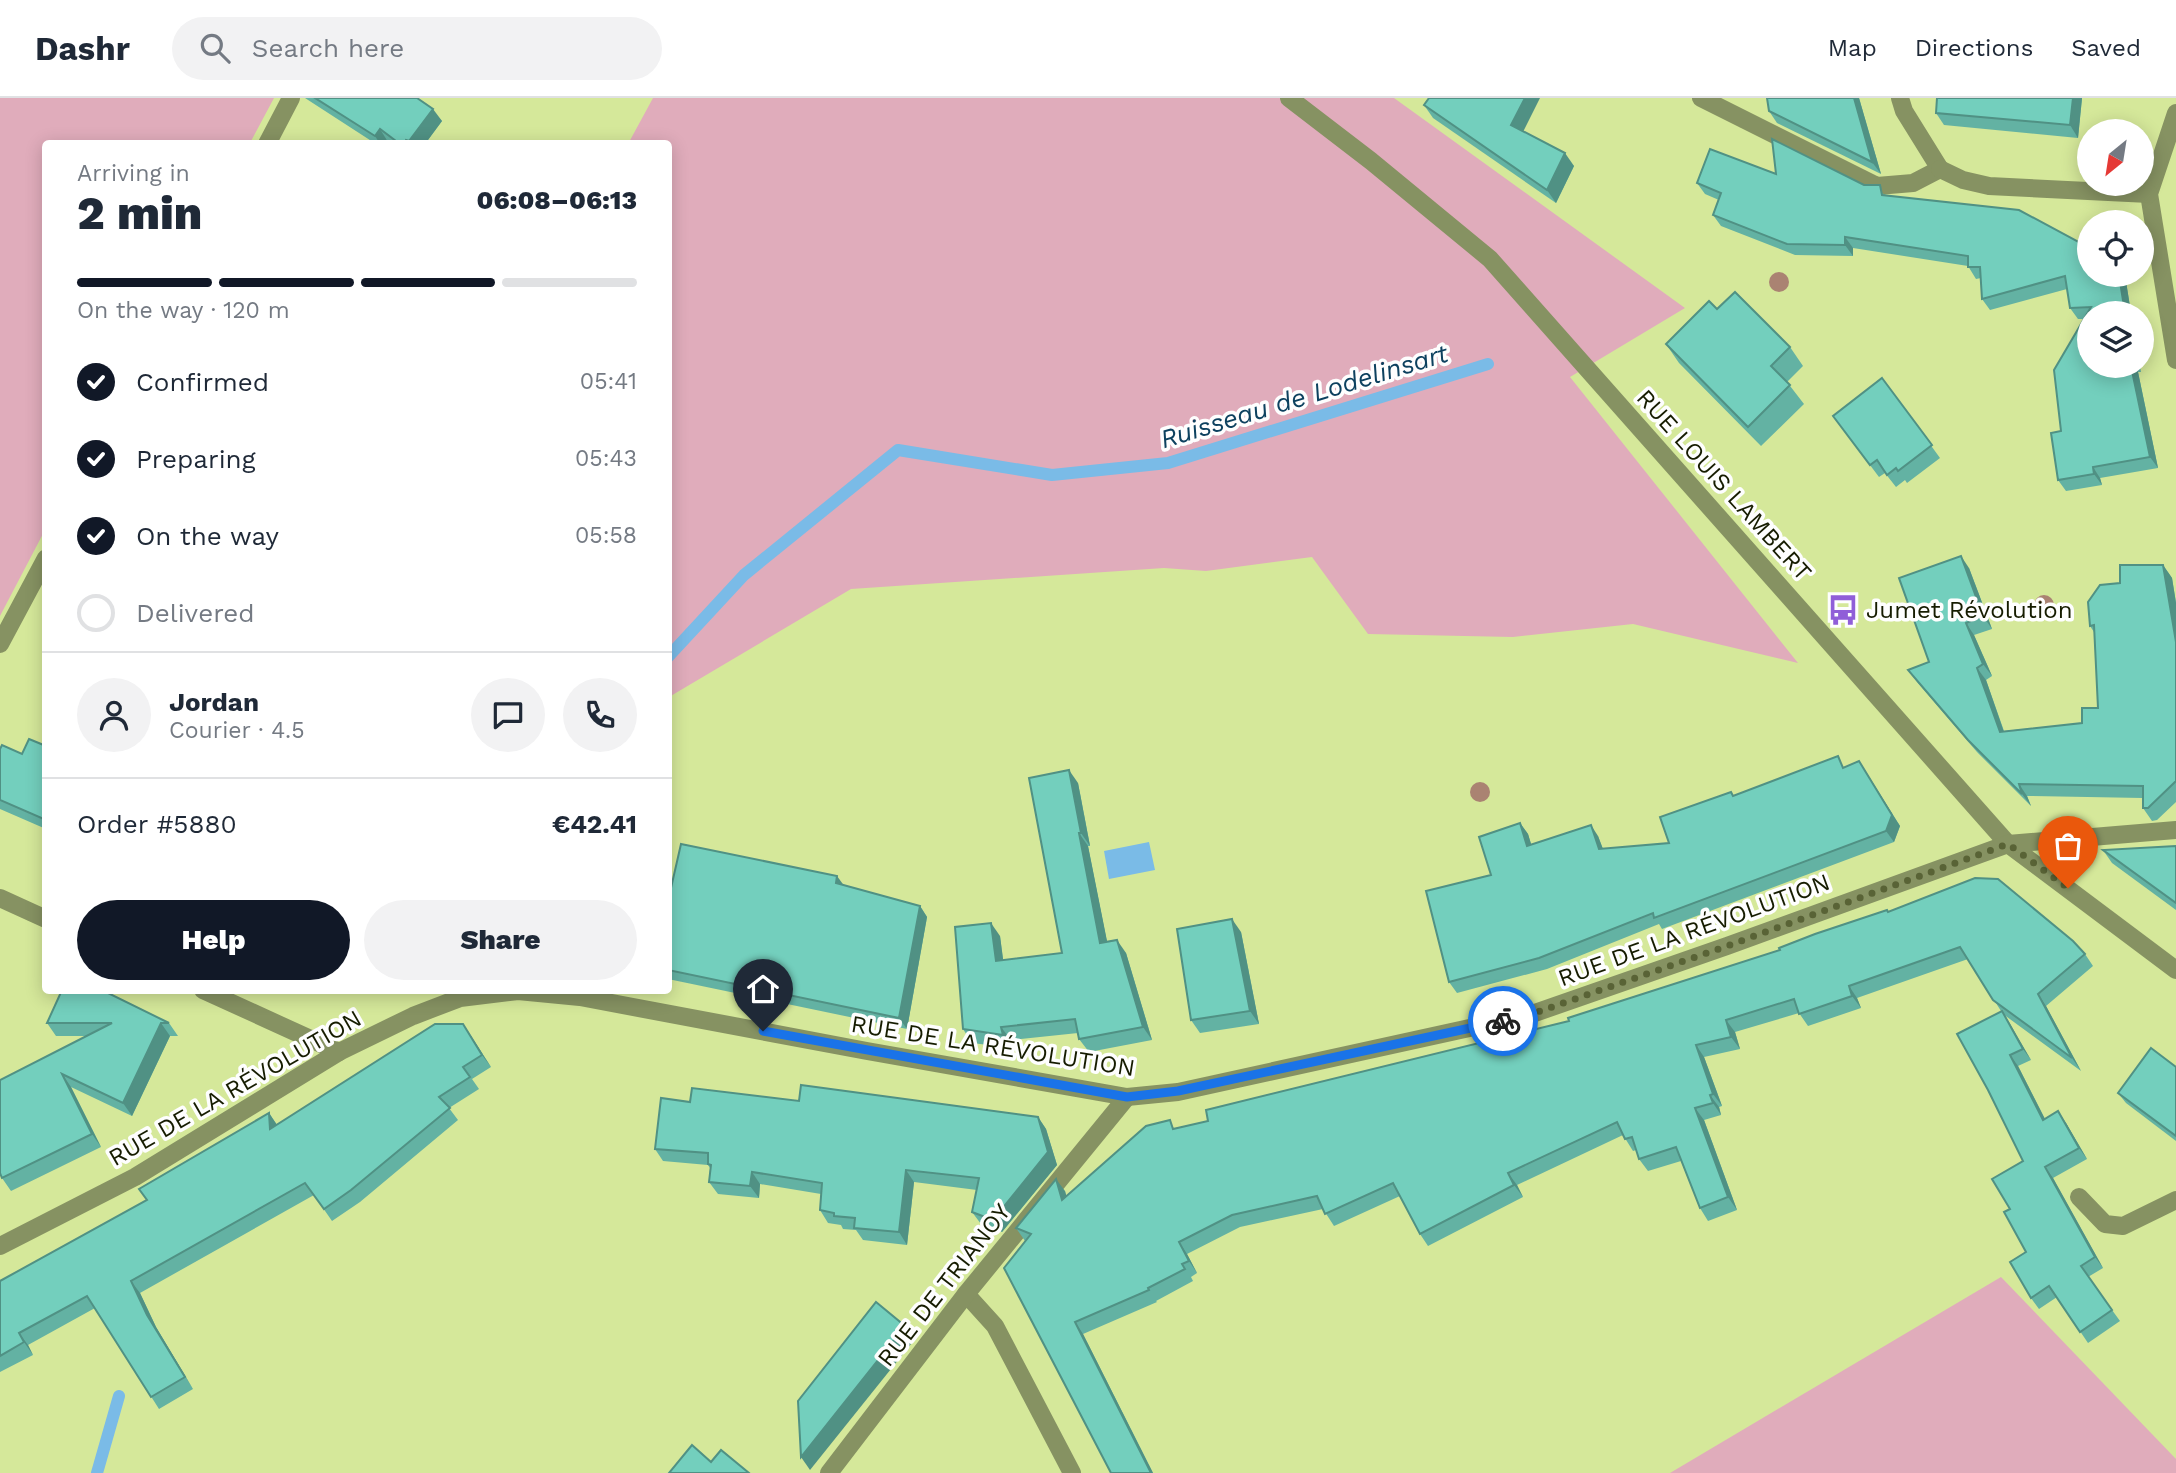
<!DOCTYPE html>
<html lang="en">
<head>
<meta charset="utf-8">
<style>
	:root { --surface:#fff; --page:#f2f2f3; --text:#1f2937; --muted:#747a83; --line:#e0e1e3; --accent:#111827 }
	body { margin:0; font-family:"Work Sans",sans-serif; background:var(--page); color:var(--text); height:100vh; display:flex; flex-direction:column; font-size:26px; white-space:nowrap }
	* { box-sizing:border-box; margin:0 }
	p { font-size:23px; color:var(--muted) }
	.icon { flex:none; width:38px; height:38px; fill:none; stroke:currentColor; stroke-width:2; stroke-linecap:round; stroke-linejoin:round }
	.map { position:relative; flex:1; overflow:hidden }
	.details { position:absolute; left:42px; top:42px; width:630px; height:854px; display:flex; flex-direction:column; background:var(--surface); border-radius:7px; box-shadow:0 4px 18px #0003 }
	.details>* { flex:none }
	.needle { width:46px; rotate:210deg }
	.tools { position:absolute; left:2077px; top:21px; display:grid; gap:14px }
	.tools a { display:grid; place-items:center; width:77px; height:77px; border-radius:50%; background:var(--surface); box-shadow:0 4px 18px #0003; font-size:35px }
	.pin { position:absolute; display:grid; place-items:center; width:60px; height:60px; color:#fff; margin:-72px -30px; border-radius:50% 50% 50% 0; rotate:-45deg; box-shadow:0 0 7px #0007 }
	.pin .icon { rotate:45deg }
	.courier { position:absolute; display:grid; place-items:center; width:70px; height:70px; margin:-35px; border:5px solid #1a73e8; border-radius:50%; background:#fff; color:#222; box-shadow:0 2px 9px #0007 }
	.head em { font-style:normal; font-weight:800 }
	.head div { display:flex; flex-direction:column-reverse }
	.head { display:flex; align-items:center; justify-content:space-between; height:119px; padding:0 35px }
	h1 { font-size:46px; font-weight:800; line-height:52px }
	.bar { display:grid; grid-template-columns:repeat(4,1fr); gap:10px 7px; align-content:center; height:84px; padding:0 35px }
	.bar i { height:9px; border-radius:5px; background:var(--line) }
	.bar .selected { background:var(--accent) }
	.bar p { grid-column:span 4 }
	.line { display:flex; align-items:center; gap:18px; padding:0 35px; border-top:2px solid var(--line) }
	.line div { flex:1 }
	.round { display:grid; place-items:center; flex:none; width:74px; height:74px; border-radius:37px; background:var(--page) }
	ol { padding:0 35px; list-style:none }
	li { display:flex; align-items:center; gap:21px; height:77px }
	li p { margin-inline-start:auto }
	li .icon { padding:7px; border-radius:50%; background:var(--accent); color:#fff; stroke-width:4 }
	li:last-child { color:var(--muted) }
	li i { width:38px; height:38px; border:4px solid var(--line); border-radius:50% }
	.button { display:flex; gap:14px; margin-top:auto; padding:14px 35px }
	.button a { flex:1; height:80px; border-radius:42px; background:var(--accent); color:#fff; font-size:28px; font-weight:800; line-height:80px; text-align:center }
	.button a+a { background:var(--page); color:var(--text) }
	header { display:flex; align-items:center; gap:42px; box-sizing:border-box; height:98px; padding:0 35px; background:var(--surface); border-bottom:2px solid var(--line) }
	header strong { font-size:33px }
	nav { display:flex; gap:38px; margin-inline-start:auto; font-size:24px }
	.search { width:490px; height:63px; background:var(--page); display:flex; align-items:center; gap:18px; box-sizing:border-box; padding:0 24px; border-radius:38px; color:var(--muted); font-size:26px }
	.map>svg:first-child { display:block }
	.green { fill:#e0acbb }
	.water { fill:#7abbe7 }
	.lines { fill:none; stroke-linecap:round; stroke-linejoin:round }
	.stream { stroke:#7abbe7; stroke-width:12 }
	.minor { stroke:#869262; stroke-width:18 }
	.tree { fill:#aa8372 }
	.wall { fill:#63b2a3 }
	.shaded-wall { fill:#509184 }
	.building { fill:#73cfbd; stroke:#509184; stroke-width:2 }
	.done { stroke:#596336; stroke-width:7; stroke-dasharray:0 12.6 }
	.route { stroke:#1a73e8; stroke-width:9 }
	.labels { text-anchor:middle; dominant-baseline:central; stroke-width:7; stroke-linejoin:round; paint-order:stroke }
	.street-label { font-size:24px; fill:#161c00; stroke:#fefefe }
	.poi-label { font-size:24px; fill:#161c00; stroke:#fefefe; text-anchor:start }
	.water-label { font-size:26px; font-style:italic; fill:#0d415f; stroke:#fefefe }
</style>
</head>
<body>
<header>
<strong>Dashr</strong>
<div class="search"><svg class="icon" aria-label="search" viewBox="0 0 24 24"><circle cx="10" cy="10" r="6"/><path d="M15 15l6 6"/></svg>Search here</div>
<nav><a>Map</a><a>Directions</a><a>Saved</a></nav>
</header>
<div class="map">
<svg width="2176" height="1375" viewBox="0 0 2176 1375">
	<rect width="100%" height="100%" fill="#d5e89a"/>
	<g class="green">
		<polygon points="0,0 274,0 250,45 46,46 45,432 0,518"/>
		<polygon points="653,0 1394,0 1685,210 1570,279 1798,565 1633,526 1513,539 1368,536 1312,459 1206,473 1164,470 851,491 669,599 668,46 628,46"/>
		<polygon points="2001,1179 2176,1361 2176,1375 1670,1375"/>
	</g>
	<polygon class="water" points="1149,744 1155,772 1109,781 1104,753"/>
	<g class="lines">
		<g class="stream">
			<polyline points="668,559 744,477 898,352 1052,377 1168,365 1488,266"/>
			<polyline points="97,1375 119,1298"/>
		</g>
		<g class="minor">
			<polyline points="1289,0 1371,63 1490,161 2008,746 2176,872"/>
			<polyline points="1701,0 1877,88 1913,85 1940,71"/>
			<polyline points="1900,0 1904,13 1940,71"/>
			<polyline points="2176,15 2149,96 2176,262"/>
			<polyline points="267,46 291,0"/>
			<polyline points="1940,71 1963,82 1989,88 2149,96"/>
			<polyline points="0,546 46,460"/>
			<polyline points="0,800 46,821"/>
			<polyline points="203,892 339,954"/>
			<polyline points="2079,1099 2105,1126 2123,1128 2176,1102"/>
			<polyline points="0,1148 135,1079 339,954 413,918 460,900 518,893 580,899 867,953 1127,999 1178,994 1529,917 1727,848 2008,746 2176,732"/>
			<polyline points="966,1196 995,1228 1072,1375"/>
			<polyline points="829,1375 966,1196 1127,999"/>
		</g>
	</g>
	<g class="tree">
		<circle cx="1779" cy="184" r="10"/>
		<circle cx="2044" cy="507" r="10"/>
		<circle cx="1480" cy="694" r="10"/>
	</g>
	<g class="wall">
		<polygon points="305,0 417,0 442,23 425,46 391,46 388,44 387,46 376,46"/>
		<polygon points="1767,0 1859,0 1881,76 1777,25 1769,13"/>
		<polygon points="2082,0 2078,40 1944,27 1936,15"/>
		<polygon points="1424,7 1523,34 1574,68 1556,105 1433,20"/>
		<polygon points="1776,76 1864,87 1886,97 2090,177 2125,177 2131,215 2090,268 2140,268 2141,274 2138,274 2158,370 2100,380 2102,387 2066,393 2058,382 2061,333 2084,221 2078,221 2070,210 2067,191 1990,212 1982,201 1981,180 1976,181 1968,168 1853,150 1853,158 1795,157 1721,128 1713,117 1719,102 1705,96 1697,85"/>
		<polygon points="1717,211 1790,249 1803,268 1787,284 1804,306 1761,348 1679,265 1666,246"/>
		<polygon points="1882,280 1940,360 1907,385 1905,382 1896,389 1885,375 1879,379 1833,318"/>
		<polygon points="2163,467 2172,480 2176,505 2176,704 2157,722 2152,723 2143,710 2143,700 2027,698 2031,708 1977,654 1917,584 1908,572 1929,564 1969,470 1992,531 1974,537 1992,578 1986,582 2004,633 2082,625 2098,610 2094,534 2090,528 2120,485"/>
		<polygon points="46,648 46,731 0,711 0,651 22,656"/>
		<polygon points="1859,663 1900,728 1894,744 1662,831 1659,826 1547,871 1457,895 1449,884 1491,777 1520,725 1528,736 1531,746 1598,738 1603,751 1669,745 1734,698 1846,669"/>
		<polygon points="1078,685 1090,748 1088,748 1107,844 1126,855 1152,942 1089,954 1079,941 1078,935 1011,942 1012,950 972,945 963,931 1000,838 1003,862 1062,855"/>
		<polygon points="2176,748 2176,812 2112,765 2103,752"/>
		<polygon points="844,787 920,808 927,819 907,931 668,881 668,803"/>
		<polygon points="1888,814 2085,856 2093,868 2046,908 2081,973 2003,916 2031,962 2018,968 2045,1021 2066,1025 2087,1061 2053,1080 2103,1170 2088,1179 2120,1223 2088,1245 2057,1199 2039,1211 2031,1200 2026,1154 2010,1111 2023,1063 2001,913 1968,861 1857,900 1861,910 1808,928 1799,915 1735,934 1740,951 1704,959 1722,1008 1719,1009 1721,1017 1704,1022 1737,1112 1708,1123 1700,1110 1681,1063 1648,1073 1639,1061 1636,1052 1633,1053 1623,1037 1517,1087 1523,1099 1428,1148 1420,1136 1400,1098 1334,1128 1323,1111 1240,1129 1187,1156 1197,1175 1191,1179 1193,1183 1156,1203 1157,1204 1083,1236 1153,1375 1111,1375 1025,1143 1016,1130 1065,1093 1066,1099 1176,1030 1208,1023 1569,923 1780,852"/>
		<polygon points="1241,834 1259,926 1200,935 1191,922"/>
		<polygon points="47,925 169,925 178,938 170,938 132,1018 71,989 101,1049 11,1093 2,1080 87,938 56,938"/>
		<polygon points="471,938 491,969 472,981 479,991 449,1010 458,1022 360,1104 332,1123 314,1097 140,1195 156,1229 193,1291 159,1311 95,1210 28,1247 33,1257 0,1274 0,1183 147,1102 269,1015 277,1027"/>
		<polygon points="2176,969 2176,1043 2126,1005 2118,995"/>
		<polygon points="799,1003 1038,1019 1046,1031 1057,1067 1002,1134 981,1126 972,1114 977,1092 914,1084 907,1147 863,1142 856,1132 843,1131 841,1127 828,1125 820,1112 821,1096 760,1086 759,1100 718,1096 709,1084 710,1070 708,1067 663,1063 655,1051 690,1004"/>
	</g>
	<g class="shaded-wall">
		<polygon points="1525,0 1540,0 1520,40 1511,27"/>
		<polygon points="1854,0 1859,0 1881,76 1872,64"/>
		<polygon points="2073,0 2082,0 2078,40 2070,27"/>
		<polygon points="433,11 442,23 425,46 410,46 409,43"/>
		<polygon points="380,31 388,44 387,46 380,46 375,38"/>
		<polygon points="1565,55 1574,68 1556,105 1547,92"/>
		<polygon points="1845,139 1853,150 1853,158 1845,147"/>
		<polygon points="2119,177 2125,177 2131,215 2125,215"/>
		<polygon points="2131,268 2134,268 2138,274 2158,370 2150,359"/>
		<polygon points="2093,369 2100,380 2102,387 2094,376"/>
		<polygon points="1961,458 1969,470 1992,531 1983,518"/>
		<polygon points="2163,467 2172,480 2176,505 2176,544"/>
		<polygon points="1966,525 1974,537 1992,578 1983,566"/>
		<polygon points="1977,570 1986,582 2008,646 2000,634"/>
		<polygon points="1859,663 1900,728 1894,744 1886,733"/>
		<polygon points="1069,672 1078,685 1090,748 1081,735"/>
		<polygon points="2019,686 2027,698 2031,708 2022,696"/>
		<polygon points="1520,725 1528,736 1535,759 1527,748"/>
		<polygon points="1591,727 1598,738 1607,762 1599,751"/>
		<polygon points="1079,735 1088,748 1110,858 1100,845"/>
		<polygon points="837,778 845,789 836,785"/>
		<polygon points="920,808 927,819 907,931 899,920"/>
		<polygon points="1232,821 1241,834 1259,926 1250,913"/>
		<polygon points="991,825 1000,838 1005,876 996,863"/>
		<polygon points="1117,842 1126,855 1152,942 1143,929"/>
		<polygon points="1849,888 1857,900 1861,910 1852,898"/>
		<polygon points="2038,896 2046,908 2081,973 2072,960"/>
		<polygon points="2002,913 2009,924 2031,962 2023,951"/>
		<polygon points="1726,922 1735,934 1740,951 1731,939"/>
		<polygon points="161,925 170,938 132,1018 123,1005"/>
		<polygon points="463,926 471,938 491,969 482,957"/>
		<polygon points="1001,929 1011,942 1012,950 1003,937"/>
		<polygon points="1696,947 1704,959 1722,1008 1713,996"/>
		<polygon points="2010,957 2018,968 2051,1033 2043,1022"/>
		<polygon points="62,976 71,989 101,1049 92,1036"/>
		<polygon points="1710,997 1719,1009 1721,1017 1713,1005"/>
		<polygon points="1695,1010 1704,1022 1737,1112 1728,1099"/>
		<polygon points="2058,1013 2066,1025 2087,1061 2079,1050"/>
		<polygon points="269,1015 277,1027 270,1031"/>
		<polygon points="1038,1019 1046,1031 1057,1067 1002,1134 993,1122"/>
		<polygon points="2045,1069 2053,1080 2103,1170 2095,1159"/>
		<polygon points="906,1072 914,1084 907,1147 899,1134"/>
		<polygon points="752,1074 760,1086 759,1100 750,1088"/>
		<polygon points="1508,1075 1517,1087 1523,1099 1514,1087"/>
		<polygon points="1056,1081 1065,1093 1071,1114 1062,1102"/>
		<polygon points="1179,1144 1187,1156 1197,1175 1189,1163"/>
		<polygon points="131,1183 140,1195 156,1229 193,1291 147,1217"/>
		<polygon points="1075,1224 1083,1236 1153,1375 1151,1375"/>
		<polygon points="905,1228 915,1241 810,1372 801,1359"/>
		<polygon points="19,1235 28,1247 33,1257 24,1244"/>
	</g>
	<g class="building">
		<polygon points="315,0 417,0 433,11 409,43 406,42 404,46 400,46 380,31 375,38"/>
		<polygon points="1429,0 1525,0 1511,27 1565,55 1547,92 1424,7"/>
		<polygon points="1767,0 1854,0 1872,64 1769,13"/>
		<polygon points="1937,0 2073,0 2070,27 1936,15"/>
		<polygon points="1772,41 1864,87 1880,87 1882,97 2019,112 2090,150 2090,177 2119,177 2125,215 2090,215 2090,268 2131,268 2150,359 2093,369 2094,376 2058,382 2051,335 2061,333 2054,272 2091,209 2070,210 2065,178 1982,201 1980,169 1968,169 1968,158 1845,139 1845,147 1787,146 1713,117 1721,95 1697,85 1710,51 1776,76"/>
		<polygon points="1735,194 1790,249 1771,268 1790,287 1748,329 1666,246 1709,203 1717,211"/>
		<polygon points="1882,280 1932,347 1898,373 1896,370 1887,377 1877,362 1870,367 1833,318"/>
		<polygon points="1961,458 1983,518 1966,525 1983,566 1977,570 2000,634 2082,625 2082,610 2098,610 2094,527 2090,528 2088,504 2100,487 2120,485 2120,467 2163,467 2176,544 2176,683 2148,710 2143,710 2143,688 2019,686 2022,696 1968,642 1908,572 1929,564 1899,480"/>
		<polygon points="29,641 46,648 46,722 0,702 0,651 2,647 22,656"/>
		<polygon points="1838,658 1843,670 1859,663 1892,717 1886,733 1654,820 1653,815 1539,860 1449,884 1426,793 1491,777 1479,739 1520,725 1527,748 1591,727 1599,751 1669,745 1660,719 1731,694 1733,698"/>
		<polygon points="1069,672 1081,735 1079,735 1100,845 1117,842 1143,929 1079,941 1075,921 1001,929 1003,937 963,931 955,829 991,825 996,863 1062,855 1029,680"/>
		<polygon points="681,746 837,778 836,785 920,808 899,920 668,872 668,803"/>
		<polygon points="2176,748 2176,805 2103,752"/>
		<polygon points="1975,780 1998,781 2073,843 2085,856 2038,896 2072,960 1993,902 1960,849 1849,888 1852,898 1799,916 1794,901 1726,922 1731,939 1696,947 1713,996 1710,997 1713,1005 1695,1010 1728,1099 1700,1110 1676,1049 1639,1061 1632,1039 1625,1041 1617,1024 1508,1075 1514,1087 1420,1136 1393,1085 1325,1116 1317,1098 1232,1117 1179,1144 1189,1163 1182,1166 1185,1171 1148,1190 1149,1192 1075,1224 1151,1375 1111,1375 1004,1170 1031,1136 1016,1130 1056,1081 1062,1102 1146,1028 1170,1022 1173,1031 1208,1023 1206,1012 1569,923 1568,920 1780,852 1779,850 1815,836 1887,812 1888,814"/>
		<polygon points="1232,821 1250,913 1191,922 1177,831"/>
		<polygon points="62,892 102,892 169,925 161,925 123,1005 62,976 92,1036 2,1080 0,1075 0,982 112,925 47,925"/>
		<polygon points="2002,913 2023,951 2010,957 2043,1022 2058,1013 2079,1050 2045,1069 2095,1159 2081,1168 2112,1212 2080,1234 2049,1188 2031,1200 2010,1164 2026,1154 2004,1114 2010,1111 1992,1081 2023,1063 1988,992 1957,936"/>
		<polygon points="435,926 463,926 482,957 463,969 470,979 439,999 450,1010 351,1092 324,1111 305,1085 131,1183 147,1217 185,1279 151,1299 87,1198 19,1235 24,1244 0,1258 0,1183 147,1102 139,1091 269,1015 270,1031"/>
		<polygon points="2151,950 2176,969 2176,1038 2118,995"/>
		<polygon points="801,987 1038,1019 1048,1054 993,1122 972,1114 979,1080 906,1072 899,1134 854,1130 855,1120 834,1118 834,1115 820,1112 822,1085 752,1074 750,1088 709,1084 711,1067 708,1066 708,1055 655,1051 661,1000 690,1004 692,990 799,1003"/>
		<polygon points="876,1204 905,1228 801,1359 798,1303"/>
		<polygon points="692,1347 711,1364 721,1352 749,1375 669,1375"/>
	</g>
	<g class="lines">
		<polyline class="done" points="1503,923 1529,917 1727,848 2008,746 2068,790"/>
		<polyline class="route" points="763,933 1127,999 1178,993 1503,923"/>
	</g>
	<defs>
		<symbol id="bus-bare" viewBox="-9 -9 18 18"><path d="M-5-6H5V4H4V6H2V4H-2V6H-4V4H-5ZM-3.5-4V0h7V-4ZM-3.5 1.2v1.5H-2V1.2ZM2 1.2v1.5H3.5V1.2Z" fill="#905ed8" stroke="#fefefe" stroke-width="2.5" paint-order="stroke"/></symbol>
	</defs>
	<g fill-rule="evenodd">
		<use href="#bus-bare" x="1821" y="490" width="44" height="44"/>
	</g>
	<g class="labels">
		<g class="street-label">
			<text transform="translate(1724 387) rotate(48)">RUE LOUIS LAMBERT</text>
			<text transform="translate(1694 832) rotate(-20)">RUE DE LA RÉVOLUTION</text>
			<text transform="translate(993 948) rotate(9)">RUE DE LA RÉVOLUTION</text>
			<text transform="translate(235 990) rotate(-30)">RUE DE LA RÉVOLUTION</text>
			<text transform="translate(944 1187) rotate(-52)">RUE DE TRIANOY</text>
		</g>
		<g class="poi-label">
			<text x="1866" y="512">Jumet Révolution</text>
		</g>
		<g class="water-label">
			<text transform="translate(1304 298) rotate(-17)">Ruisseau de Lodelinsart</text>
		</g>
	</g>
</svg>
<div class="tools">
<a><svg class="needle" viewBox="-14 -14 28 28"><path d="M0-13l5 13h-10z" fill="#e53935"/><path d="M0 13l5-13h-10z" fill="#747a83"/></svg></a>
<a><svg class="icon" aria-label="locate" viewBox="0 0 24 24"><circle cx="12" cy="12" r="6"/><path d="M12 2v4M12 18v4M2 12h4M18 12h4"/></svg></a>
<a><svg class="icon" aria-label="layers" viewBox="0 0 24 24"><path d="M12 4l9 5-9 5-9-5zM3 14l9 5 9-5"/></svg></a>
</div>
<div class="pin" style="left:2068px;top:790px;background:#ea580c"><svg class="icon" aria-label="bag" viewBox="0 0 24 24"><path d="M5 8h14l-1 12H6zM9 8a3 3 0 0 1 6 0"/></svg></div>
<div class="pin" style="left:763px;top:933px;background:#1f2937"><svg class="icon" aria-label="home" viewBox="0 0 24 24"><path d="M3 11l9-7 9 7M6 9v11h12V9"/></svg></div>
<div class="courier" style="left:1503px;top:923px"><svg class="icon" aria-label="bike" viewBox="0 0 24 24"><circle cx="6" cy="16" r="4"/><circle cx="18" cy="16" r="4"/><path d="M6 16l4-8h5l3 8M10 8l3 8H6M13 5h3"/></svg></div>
<section class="details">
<div class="head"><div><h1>2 min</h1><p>Arriving in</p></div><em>06:08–06:13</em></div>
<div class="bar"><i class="selected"></i><i class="selected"></i><i class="selected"></i><i></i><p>On the way · 120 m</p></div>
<ol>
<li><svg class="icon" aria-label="check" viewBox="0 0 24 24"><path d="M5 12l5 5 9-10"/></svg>Confirmed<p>05:41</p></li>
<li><svg class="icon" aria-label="check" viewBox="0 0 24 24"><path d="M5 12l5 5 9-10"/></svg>Preparing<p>05:43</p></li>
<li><svg class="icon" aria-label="check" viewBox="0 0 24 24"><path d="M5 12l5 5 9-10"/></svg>On the way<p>05:58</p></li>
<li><i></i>Delivered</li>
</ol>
<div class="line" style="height:126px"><a class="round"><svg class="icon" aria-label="person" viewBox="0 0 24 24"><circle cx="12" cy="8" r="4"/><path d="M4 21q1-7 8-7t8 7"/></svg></a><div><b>Jordan</b><p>Courier · 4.5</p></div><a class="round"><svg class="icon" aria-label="chat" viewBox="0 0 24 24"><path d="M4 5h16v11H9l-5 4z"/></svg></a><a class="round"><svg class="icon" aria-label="phone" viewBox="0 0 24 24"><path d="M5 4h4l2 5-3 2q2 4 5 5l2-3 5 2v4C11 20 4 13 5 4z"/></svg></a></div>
<div class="line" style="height:91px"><div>Order #5880</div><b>€42.41</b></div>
<div class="button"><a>Help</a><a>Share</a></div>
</section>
</div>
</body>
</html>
